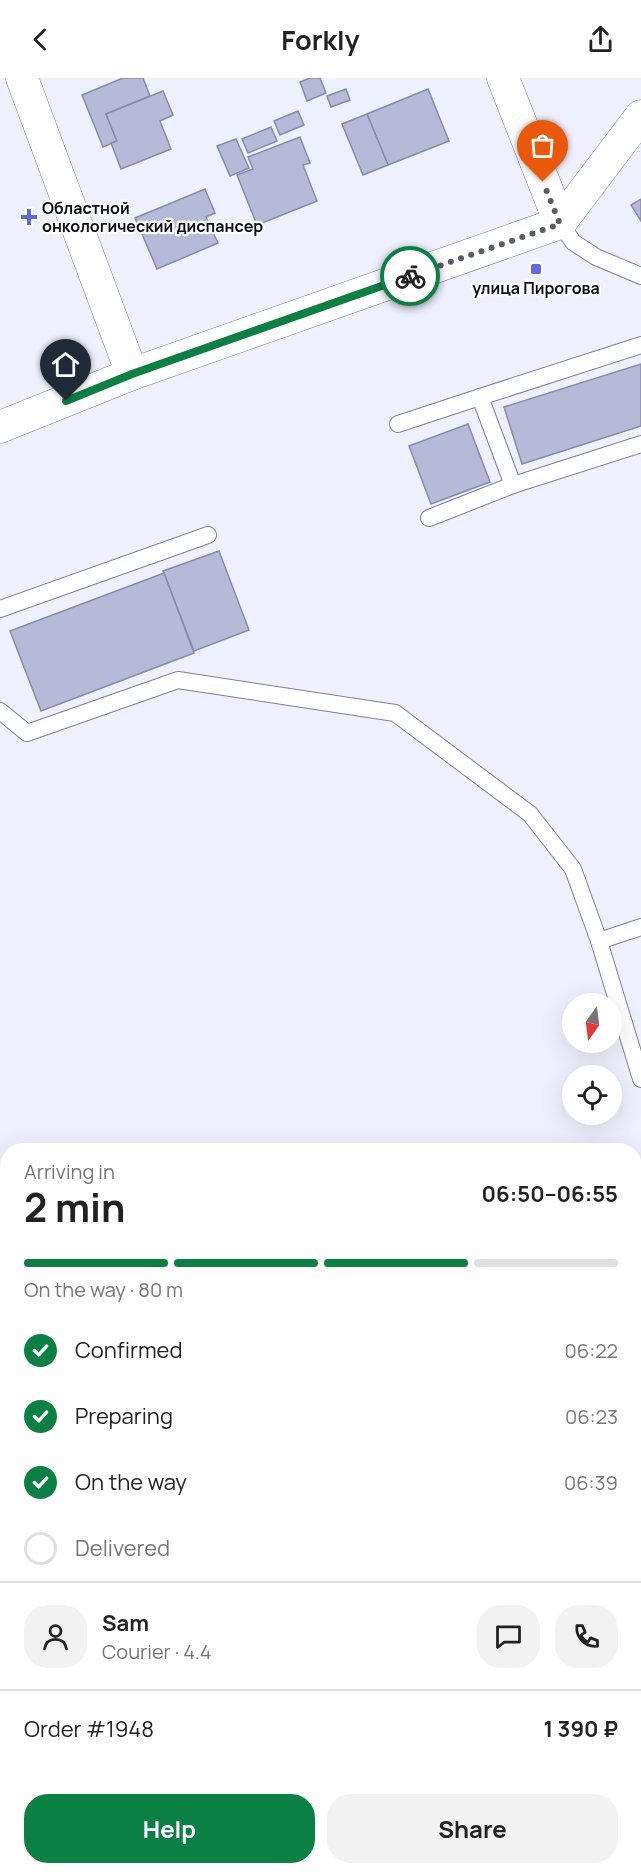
<!DOCTYPE html>
<html lang="en">
<head>
<meta charset="utf-8">
<style>
	:root { --surface:#fff; --page:#f2f2f2; --text:#222; --muted:#767676; --line:#e0e0e0; --accent:#0b8043 }
	body { margin:0; font-family:Manrope,sans-serif; background:var(--page); color:var(--text); height:100vh; display:flex; flex-direction:column; font-size:22px; white-space:nowrap }
	* { box-sizing:border-box; margin:0 }
	p { font-size:20px; color:var(--muted) }
	.icon { flex:none; width:33px; height:33px; fill:none; stroke:currentColor; stroke-width:2; stroke-linecap:round; stroke-linejoin:round }
	.map { position:relative; flex:1; overflow:hidden }
	.panel { position:absolute; left:0px; top:1065px; width:642px; height:732px; display:flex; flex-direction:column; background:var(--surface); border-radius:24px 24px 0 0; box-shadow:0 6px 24px #0002 }
	.panel>* { flex:none }
	.needle { width:39px; rotate:194deg }
	.buttons { position:absolute; left:562px; top:915px; display:grid; gap:12px }
	.buttons a { display:grid; place-items:center; width:60px; height:60px; border-radius:50%; background:var(--surface); box-shadow:0 6px 24px #0002; font-size:30px }
	.pin { position:absolute; display:grid; place-items:center; width:51px; height:51px; color:#fff; margin:-62px -26px; border-radius:50% 50% 50% 0; rotate:-45deg; box-shadow:0 0 6px #0007 }
	.pin .icon { rotate:45deg }
	.courier { position:absolute; display:grid; place-items:center; width:60px; height:60px; margin:-30px; border:4px solid #0b8043; border-radius:50%; background:#fff; color:#222; box-shadow:0 2px 8px #0007 }
	.summary em { font-style:normal; font-weight:700 }
	.summary div { display:flex; flex-direction:column-reverse }
	.summary { display:flex; align-items:center; justify-content:space-between; height:102px; padding:0 24px }
	h1 { font-size:39px; font-weight:700; line-height:45px }
	.bar { display:grid; grid-template-columns:repeat(4,1fr); gap:9px 6px; align-content:center; height:72px; padding:0 24px }
	.bar i { height:8px; border-radius:4px; background:var(--line) }
	.bar .on { background:var(--accent) }
	.bar p { grid-column:span 4 }
	.line { display:flex; align-items:center; gap:15px; padding:0 24px; border-top:2px solid var(--line) }
	.line div { flex:1 }
	.round { display:grid; place-items:center; flex:none; width:63px; height:63px; border-radius:24px; background:var(--page) }
	ol { padding:0 24px; list-style:none }
	li { display:flex; align-items:center; gap:18px; height:66px }
	li p { margin-inline-start:auto }
	li .icon { padding:6px; border-radius:50%; background:var(--accent); color:#fff; stroke-width:4 }
	li:last-child { color:var(--muted) }
	li i { width:33px; height:33px; border:3px solid var(--line); border-radius:50% }
	.button { display:flex; gap:12px; margin-top:auto; padding:12px 24px }
	.button a { flex:1; height:69px; border-radius:24px; background:var(--accent); color:#fff; font-size:24px; font-weight:700; line-height:69px; text-align:center }
	.button a+a { background:var(--page); color:var(--text) }
	header { display:flex; justify-content:space-between; align-items:center; height:78px; padding:0 24px; background:var(--surface); font-size:27px; font-weight:700 }
	.map>svg:first-child { display:block }
	.green { fill:#c2ccfc }
	.building { fill:#b4bad7; stroke:#878da9; stroke-width:1.5 }
	.lines { fill:none; stroke-linecap:round; stroke-linejoin:round }
	.service-casing { stroke:#7b809c; stroke-width:18 }
	.minor-casing { stroke:#7b809c; stroke-width:33 }
	.service { stroke:#fff; stroke-width:16 }
	.minor { stroke:#fff; stroke-width:32 }
	.done { stroke:#5a5c67; stroke-width:6; stroke-dasharray:0 10.8 }
	.route { stroke:#0b8043; stroke-width:8 }
	.poi-dot { fill:#6169e2; stroke:#fff; stroke-width:2 }
	.labels { text-anchor:middle; dominant-baseline:central; stroke-width:4.5; stroke-linejoin:round; paint-order:stroke }
	.poi-label { font-size:16px; font-weight:bold; fill:#0a0c16; stroke:#fff; text-anchor:start }
</style>
</head>
<body>
<header><svg class="icon" aria-label="back" viewBox="0 0 24 24"><path d="M15 5l-7 7 7 7"/></svg>Forkly<svg class="icon" aria-label="share" viewBox="0 0 24 24"><path d="M12 15V3M7 8l5-5 5 5M5 13v7h14v-7"/></svg></header>
<div class="map">
<svg width="641" height="1797" viewBox="0 0 641 1797">
	<rect width="100%" height="100%" fill="#eef1fd"/>
	<polygon class="green" points="641,1296 641,1356 635,1356 635,1303"/>
	<g class="building">
		<polygon points="123,0 143,0 150,18 106,36 117,63 103,69 82,17"/>
		<polygon points="310,0 320,0 326,15 307,23 300,4"/>
		<polygon points="346,11 350,22 331,29 327,18"/>
		<polygon points="428,11 449,63 388,87 367,36"/>
		<polygon points="163,13 173,37 160,43 171,71 121,91 111,65 117,63 106,36"/>
		<polygon points="298,33 304,47 280,57 274,43"/>
		<polygon points="367,36 388,87 363,97 342,46"/>
		<polygon points="271,49 277,63 248,75 242,61"/>
		<polygon points="300,59 310,85 303,87 317,123 257,147 237,97 253,91 248,79"/>
		<polygon points="236,61 249,90 230,98 217,68"/>
		<polygon points="205,111 215,135 206,139 218,165 157,191 135,140"/>
		<polygon points="641,121 641,143 631,127"/>
		<polygon points="641,286 641,348 522,386 504,329"/>
		<polygon points="468,346 490,404 431,426 409,368"/>
		<polygon points="219,473 249,552 194,573 163,493"/>
		<polygon points="164,495 194,575 41,633 10,553"/>
		<polygon points="0,1463 8,1491 8,1512 0,1515"/>
		<polygon points="641,1489 641,1556 634,1557 634,1491"/>
		<polygon points="641,1556 641,1797 606,1797 607,1790 634,1790 634,1593 637,1593 639,1573 634,1573 634,1557"/>
		<polygon points="238,1790 296,1790 298,1797 240,1797"/>
		<polygon points="450,1790 519,1790 521,1797 436,1797 450,1793"/>
	</g>
	<g class="lines">
		<defs>
			<g id="service">
				<polyline points="560,145 573,164 596,179 641,198"/>
				<polyline points="641,267 480,319 513,407 641,366"/>
				<polyline points="398,346 480,319"/>
				<polyline points="429,440 513,407"/>
				<polyline points="0,531 208,457"/>
				<polyline points="0,633 27,655 178,602 395,635 530,736 573,791 599,863 641,1001"/>
				<polyline points="599,863 641,849"/>
				<polyline points="0,1182 8,1203"/>
				<polyline points="634,1403 641,1401"/>
				<polyline points="0,1418 8,1422"/>
				<polyline points="634,1473 641,1471"/>
			</g>
			<g id="minor">
				<polyline points="22,0 132,296"/>
				<polyline points="503,0 560,145"/>
				<polyline points="0,349 132,296 560,145 641,38"/>
			</g>
		</defs>
		<use href="#service" class="service-casing"/>
		<use href="#minor" class="minor-casing"/>
		<use href="#service" class="service"/>
		<use href="#minor" class="minor"/>
	</g>
	<g class="lines">
		<polyline class="done" points="410,198 560,146 543,104"/>
		<polyline class="route" points="66,323 132,296 410,198"/>
	</g>
	<g class="poi-dot">
		<path d="M26 130h6v6h6v6h-6v6h-6v-6h-6v-6h6z"/>
		<rect x="530" y="185" width="12" height="12" rx="3"/>
	</g>
	<g class="labels">
		<g class="poi-label">
			<text x="42" y="130">Областной<tspan x="42" dy="18">онкологический диспансер</tspan></text>
			<text x="536" y="210" text-anchor="middle">улица Пирогова</text>
		</g>
	</g>
</svg>
<div class="buttons">
<a><svg class="needle" viewBox="-14 -14 28 28"><path d="M0-13l5 13h-10z" fill="#e53935"/><path d="M0 13l5-13h-10z" fill="#767676"/></svg></a>
<a><svg class="icon" aria-label="locate" viewBox="0 0 24 24"><circle cx="12" cy="12" r="6"/><path d="M12 2v4M12 18v4M2 12h4M18 12h4"/></svg></a>
</div>
<div class="pin" style="left:543px;top:104px;background:#ea580c"><svg class="icon" aria-label="bag" viewBox="0 0 24 24"><path d="M5 8h14l-1 12H6zM9 8a3 3 0 0 1 6 0"/></svg></div>
<div class="pin" style="left:66px;top:323px;background:#1f2937"><svg class="icon" aria-label="home" viewBox="0 0 24 24"><path d="M3 11l9-7 9 7M6 9v11h12V9"/></svg></div>
<div class="courier" style="left:410px;top:198px"><svg class="icon" aria-label="bike" viewBox="0 0 24 24"><circle cx="6" cy="16" r="4"/><circle cx="18" cy="16" r="4"/><path d="M6 16l4-8h5l3 8M10 8l3 8H6M13 5h3"/></svg></div>
<section class="panel">
<div class="summary"><div><h1>2 min</h1><p>Arriving in</p></div><em>06:50–06:55</em></div>
<div class="bar"><i class="on"></i><i class="on"></i><i class="on"></i><i></i><p>On the way · 80 m</p></div>
<ol>
<li><svg class="icon" aria-label="check" viewBox="0 0 24 24"><path d="M5 12l5 5 9-10"/></svg>Confirmed<p>06:22</p></li>
<li><svg class="icon" aria-label="check" viewBox="0 0 24 24"><path d="M5 12l5 5 9-10"/></svg>Preparing<p>06:23</p></li>
<li><svg class="icon" aria-label="check" viewBox="0 0 24 24"><path d="M5 12l5 5 9-10"/></svg>On the way<p>06:39</p></li>
<li><i></i>Delivered</li>
</ol>
<div class="line" style="height:108px"><a class="round"><svg class="icon" aria-label="person" viewBox="0 0 24 24"><circle cx="12" cy="8" r="4"/><path d="M4 21q1-7 8-7t8 7"/></svg></a><div><b>Sam</b><p>Courier · 4.4</p></div><a class="round"><svg class="icon" aria-label="chat" viewBox="0 0 24 24"><path d="M4 5h16v11H9l-5 4z"/></svg></a><a class="round"><svg class="icon" aria-label="phone" viewBox="0 0 24 24"><path d="M5 4h4l2 5-3 2q2 4 5 5l2-3 5 2v4C11 20 4 13 5 4z"/></svg></a></div>
<div class="line" style="height:78px"><div>Order #1948</div><b>1 390 ₽</b></div>
<div class="button"><a>Help</a><a>Share</a></div>
</section>
</div>
</body>
</html>
